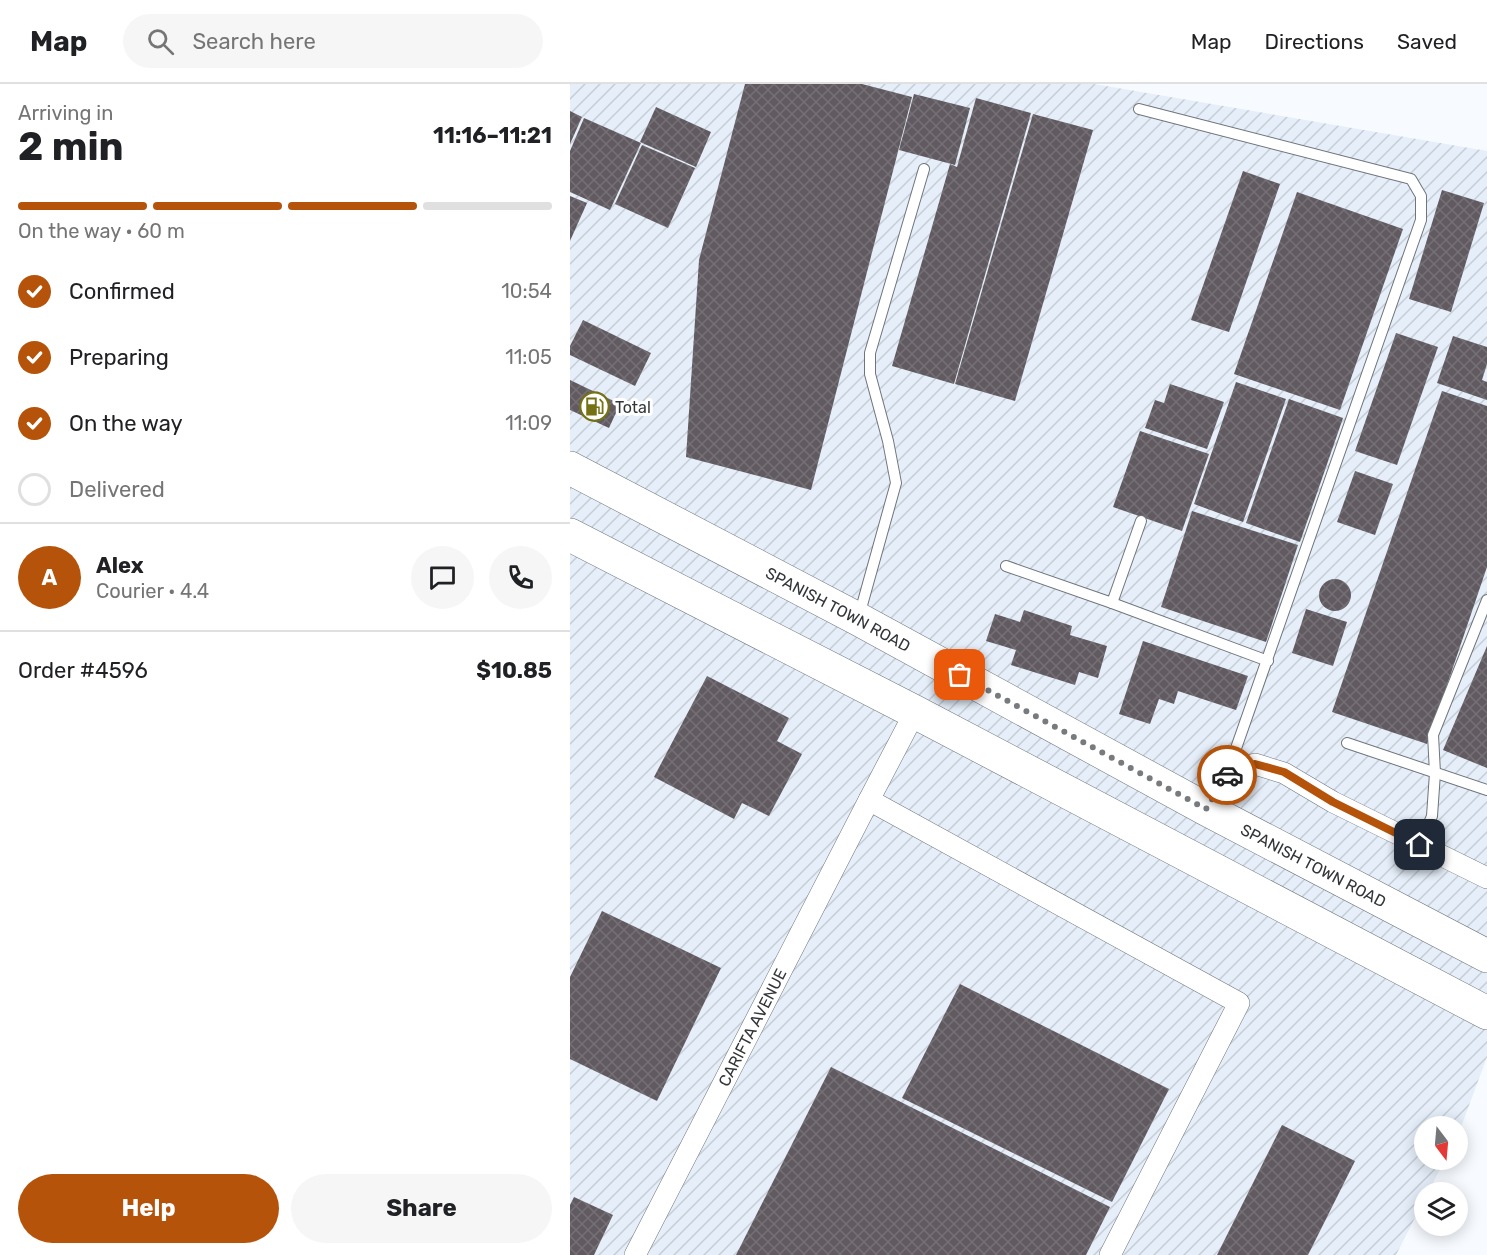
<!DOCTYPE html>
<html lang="en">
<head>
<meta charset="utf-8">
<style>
	:root { --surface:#fff; --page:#f6f6f6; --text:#202124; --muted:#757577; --line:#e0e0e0; --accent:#b45309 }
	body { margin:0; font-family:Rubik,sans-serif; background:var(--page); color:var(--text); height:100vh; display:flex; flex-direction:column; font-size:22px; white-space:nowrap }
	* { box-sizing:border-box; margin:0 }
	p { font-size:20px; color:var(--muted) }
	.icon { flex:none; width:33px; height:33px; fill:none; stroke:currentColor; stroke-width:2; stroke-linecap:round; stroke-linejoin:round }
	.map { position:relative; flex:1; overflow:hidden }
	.panel { display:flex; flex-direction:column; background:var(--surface); width:570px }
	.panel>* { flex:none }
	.needle { width:39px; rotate:164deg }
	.tools { position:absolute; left:844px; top:1032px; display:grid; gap:12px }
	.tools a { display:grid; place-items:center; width:54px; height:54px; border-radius:50%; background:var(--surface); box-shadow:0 3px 15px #0003; font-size:30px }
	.pin { position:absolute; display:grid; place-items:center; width:51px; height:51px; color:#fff; margin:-26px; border-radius:12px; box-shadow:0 3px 9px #0006 }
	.courier { position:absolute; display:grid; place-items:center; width:60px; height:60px; margin:-30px; border:4px solid #b45309; border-radius:50%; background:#fff; color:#222; box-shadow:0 2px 8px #0007 }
	.headline em { font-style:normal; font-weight:700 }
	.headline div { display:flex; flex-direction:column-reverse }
	.headline { display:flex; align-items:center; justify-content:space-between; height:102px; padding:0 18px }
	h1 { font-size:39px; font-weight:700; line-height:45px }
	.bar { display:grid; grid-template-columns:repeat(4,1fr); gap:9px 6px; align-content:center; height:72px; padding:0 18px }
	.bar i { height:8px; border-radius:4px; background:var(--line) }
	.bar .on { background:var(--accent) }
	.bar p { grid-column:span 4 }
	.line { display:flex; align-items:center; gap:15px; padding:0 18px; border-top:2px solid var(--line) }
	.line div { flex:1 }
	.round { display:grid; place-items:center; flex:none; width:63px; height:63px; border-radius:32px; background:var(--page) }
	ol { padding:0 18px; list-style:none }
	li { display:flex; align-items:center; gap:18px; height:66px }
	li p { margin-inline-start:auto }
	li .icon { padding:6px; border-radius:50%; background:var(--accent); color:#fff; stroke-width:4 }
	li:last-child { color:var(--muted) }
	li i { width:33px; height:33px; border:3px solid var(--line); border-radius:50% }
	.action { display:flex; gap:12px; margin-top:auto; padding:12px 18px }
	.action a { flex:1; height:69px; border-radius:36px; background:var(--accent); color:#fff; font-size:24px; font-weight:700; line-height:69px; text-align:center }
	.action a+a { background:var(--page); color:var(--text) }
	header { display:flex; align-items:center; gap:36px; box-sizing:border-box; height:84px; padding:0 30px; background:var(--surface); border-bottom:2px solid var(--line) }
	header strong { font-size:28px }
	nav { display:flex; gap:33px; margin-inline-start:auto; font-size:21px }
	.search { width:420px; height:54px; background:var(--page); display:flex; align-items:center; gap:15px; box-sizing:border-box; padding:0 21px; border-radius:33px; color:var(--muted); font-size:22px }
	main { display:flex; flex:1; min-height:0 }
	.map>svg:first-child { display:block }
	.industrial { fill:url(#industrial-furrows) }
	.building { fill:url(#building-cross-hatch) }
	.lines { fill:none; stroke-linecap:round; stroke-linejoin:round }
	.service-casing { stroke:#6f757b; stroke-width:12 }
	.minor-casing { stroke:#6f757b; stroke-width:22 }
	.trunk-casing { stroke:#6f757b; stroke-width:34 }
	.service { stroke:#fff; stroke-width:10 }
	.minor { stroke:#fff; stroke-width:21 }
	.trunk { stroke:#fff; stroke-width:33 }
	.done { stroke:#787b7e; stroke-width:6; stroke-dasharray:0 10.8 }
	.route { stroke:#b45309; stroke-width:8 }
	.labels { text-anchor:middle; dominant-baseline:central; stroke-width:6; stroke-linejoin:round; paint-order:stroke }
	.poi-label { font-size:16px; fill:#333639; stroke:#fff; text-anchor:start }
	.street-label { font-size:16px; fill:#333639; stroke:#fff }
</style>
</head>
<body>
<header>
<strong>Map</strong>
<div class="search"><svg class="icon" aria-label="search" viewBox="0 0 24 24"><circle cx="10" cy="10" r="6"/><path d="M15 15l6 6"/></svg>Search here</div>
<nav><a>Map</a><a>Directions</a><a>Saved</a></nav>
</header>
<main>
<section class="panel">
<div class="headline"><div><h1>2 min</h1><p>Arriving in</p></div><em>11:16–11:21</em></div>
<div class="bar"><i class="on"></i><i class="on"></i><i class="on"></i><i></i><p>On the way · 60 m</p></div>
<ol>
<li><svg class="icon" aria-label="check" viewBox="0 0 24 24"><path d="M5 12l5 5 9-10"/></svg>Confirmed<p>10:54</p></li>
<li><svg class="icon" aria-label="check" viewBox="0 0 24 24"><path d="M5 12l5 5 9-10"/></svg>Preparing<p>11:05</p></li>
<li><svg class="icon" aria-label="check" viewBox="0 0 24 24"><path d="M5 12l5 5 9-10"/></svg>On the way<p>11:09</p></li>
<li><i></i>Delivered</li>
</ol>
<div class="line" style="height:108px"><b class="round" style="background:var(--accent);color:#fff">A</b><div><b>Alex</b><p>Courier · 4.4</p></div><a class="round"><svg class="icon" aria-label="chat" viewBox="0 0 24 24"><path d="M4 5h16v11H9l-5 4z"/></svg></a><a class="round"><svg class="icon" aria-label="phone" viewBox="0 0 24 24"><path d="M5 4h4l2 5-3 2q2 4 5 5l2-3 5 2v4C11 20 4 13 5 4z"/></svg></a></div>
<div class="line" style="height:78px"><div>Order #4596</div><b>$10.85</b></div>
<div class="action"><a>Help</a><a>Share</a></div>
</section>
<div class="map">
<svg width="917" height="1171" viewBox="0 0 917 1171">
	<defs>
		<pattern id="industrial-furrows" width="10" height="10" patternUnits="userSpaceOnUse" patternTransform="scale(1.5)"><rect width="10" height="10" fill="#e5eef9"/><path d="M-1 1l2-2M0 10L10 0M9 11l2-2" fill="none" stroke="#c5cdd6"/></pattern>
		<pattern id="building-cross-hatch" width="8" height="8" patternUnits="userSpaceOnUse" patternTransform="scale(1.5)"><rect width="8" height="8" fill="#615b61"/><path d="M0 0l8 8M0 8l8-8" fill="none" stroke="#747075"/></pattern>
	</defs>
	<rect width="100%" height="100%" fill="#f7faff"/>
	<polygon class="industrial" points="0,0 524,0 917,67 917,973 888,1051 888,1042 855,1042 855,1076 875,1076 858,1108 855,1108 855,1114 826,1171 0,1171"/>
	<g class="building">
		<polygon points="175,0 292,0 342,13 241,406 116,373 129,176"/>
		<polygon points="344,10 400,24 385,81 329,66"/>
		<polygon points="406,14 461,29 384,300 322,282 380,80 387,83"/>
		<polygon points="86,23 141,48 126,83 70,58"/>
		<polygon points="0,27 12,33 0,60"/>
		<polygon points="463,30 523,46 445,317 385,300"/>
		<polygon points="14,34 71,59 40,126 0,108 0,67"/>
		<polygon points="72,61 125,84 98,144 45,120"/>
		<polygon points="673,87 710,100 659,248 621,236"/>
		<polygon points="872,106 914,119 881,228 839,215"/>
		<polygon points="727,108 833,145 770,326 664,290"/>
		<polygon points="0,112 17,119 0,157"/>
		<polygon points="13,236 81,269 65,302 0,271 0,262"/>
		<polygon points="826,249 868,263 827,381 785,367"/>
		<polygon points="883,252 917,263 917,280 912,296 917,298 917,316 867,299"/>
		<polygon points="0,296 50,320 39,344 0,326"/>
		<polygon points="666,298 716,315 673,438 624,420"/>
		<polygon points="600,300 654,318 637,365 575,344 585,316 594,319"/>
		<polygon points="872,307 917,322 917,483 857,660 762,628"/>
		<polygon points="719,315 773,334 730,458 676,439"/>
		<polygon points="570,347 639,370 612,447 543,423"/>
		<polygon points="785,387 823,400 805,451 767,438"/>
		<polygon points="622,427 728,461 696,558 591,523"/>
		<circle cx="765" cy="511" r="16"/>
		<polygon points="736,525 777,538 763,582 722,569"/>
		<polygon points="454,526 502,542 500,551 537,562 528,594 509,588 505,601 441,581 446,566 416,557 425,530 450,538"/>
		<polygon points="573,557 678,592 666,626 608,607 604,620 589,615 580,640 549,630"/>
		<polygon points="917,562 917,684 873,666"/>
		<polygon points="137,592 219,634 207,657 232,670 199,732 172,719 164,735 84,693"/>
		<polygon points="32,827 151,884 87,1017 0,975 0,893"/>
		<polygon points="390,900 599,1005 542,1118 332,1014"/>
		<polygon points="261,983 540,1123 516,1171 166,1171"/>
		<polygon points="712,1041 785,1077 738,1171 647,1171"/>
		<polygon points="4,1113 43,1131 24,1171 0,1171 0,1121"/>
	</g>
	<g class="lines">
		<defs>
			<g id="service">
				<polyline points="569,25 841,95 851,112 851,136 657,690"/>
				<polyline points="436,482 542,519 698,577"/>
				<polyline points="542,519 571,437"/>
				<polyline points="289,532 326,399 318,357 300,290 300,269 354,85"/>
				<polyline points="777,659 917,706"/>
				<polyline points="850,761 862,732 865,689 863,651 917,516"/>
			</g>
			<g id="minor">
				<polyline points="345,628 299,716 669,919 540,1171"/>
				<polyline points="636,725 657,691 685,680 714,689 763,718 917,794"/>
				<path id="s1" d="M65 1171 299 716"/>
			</g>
			<g id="trunk">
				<path id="s2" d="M0 384 288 535 636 725 917 872"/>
				<polyline points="0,451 345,628 917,929"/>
			</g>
		</defs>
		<use href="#service" class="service-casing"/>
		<use href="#minor" class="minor-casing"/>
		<use href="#trunk" class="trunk-casing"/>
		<use href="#service" class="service"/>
		<use href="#minor" class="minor"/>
		<use href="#trunk" class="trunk"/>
	</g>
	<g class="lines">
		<polyline class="done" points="390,591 636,725 657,691"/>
		<polyline class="route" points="657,691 685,680 714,688 763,718 850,761"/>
	</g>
	<defs>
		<symbol id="fuel-ring" viewBox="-11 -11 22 22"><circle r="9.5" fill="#fff" stroke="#757114" stroke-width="1.5"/><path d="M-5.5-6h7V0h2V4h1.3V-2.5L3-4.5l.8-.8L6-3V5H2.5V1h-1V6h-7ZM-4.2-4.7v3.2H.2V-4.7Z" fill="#757114"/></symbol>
	</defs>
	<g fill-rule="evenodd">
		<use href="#fuel-ring" x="8" y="306" width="33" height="33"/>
	</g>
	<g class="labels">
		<g class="poi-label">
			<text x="45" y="323">Total</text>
		</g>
		<g class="street-label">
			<text stroke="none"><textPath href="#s2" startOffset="303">SPANISH TOWN ROAD</textPath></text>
			<text stroke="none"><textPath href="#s2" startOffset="843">SPANISH TOWN ROAD</textPath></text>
			<text stroke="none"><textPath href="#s1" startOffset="256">CARIFTA AVENUE</textPath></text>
		</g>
	</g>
</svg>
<div class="tools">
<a><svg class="needle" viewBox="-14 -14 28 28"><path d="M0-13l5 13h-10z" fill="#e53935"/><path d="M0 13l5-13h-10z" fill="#757577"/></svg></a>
<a><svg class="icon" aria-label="layers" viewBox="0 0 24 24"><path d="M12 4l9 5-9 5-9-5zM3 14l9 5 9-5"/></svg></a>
</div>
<div class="pin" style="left:390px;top:591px;background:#ea580c"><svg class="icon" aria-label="bag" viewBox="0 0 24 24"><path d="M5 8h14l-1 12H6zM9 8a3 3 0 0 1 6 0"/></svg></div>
<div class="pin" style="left:850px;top:761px;background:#1f2937"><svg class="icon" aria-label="home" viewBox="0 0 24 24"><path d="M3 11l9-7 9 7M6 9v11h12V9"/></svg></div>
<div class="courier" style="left:657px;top:691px"><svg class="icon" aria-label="car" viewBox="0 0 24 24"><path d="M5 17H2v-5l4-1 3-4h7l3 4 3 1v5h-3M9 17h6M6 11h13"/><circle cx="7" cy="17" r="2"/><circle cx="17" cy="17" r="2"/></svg></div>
</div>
</main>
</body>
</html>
